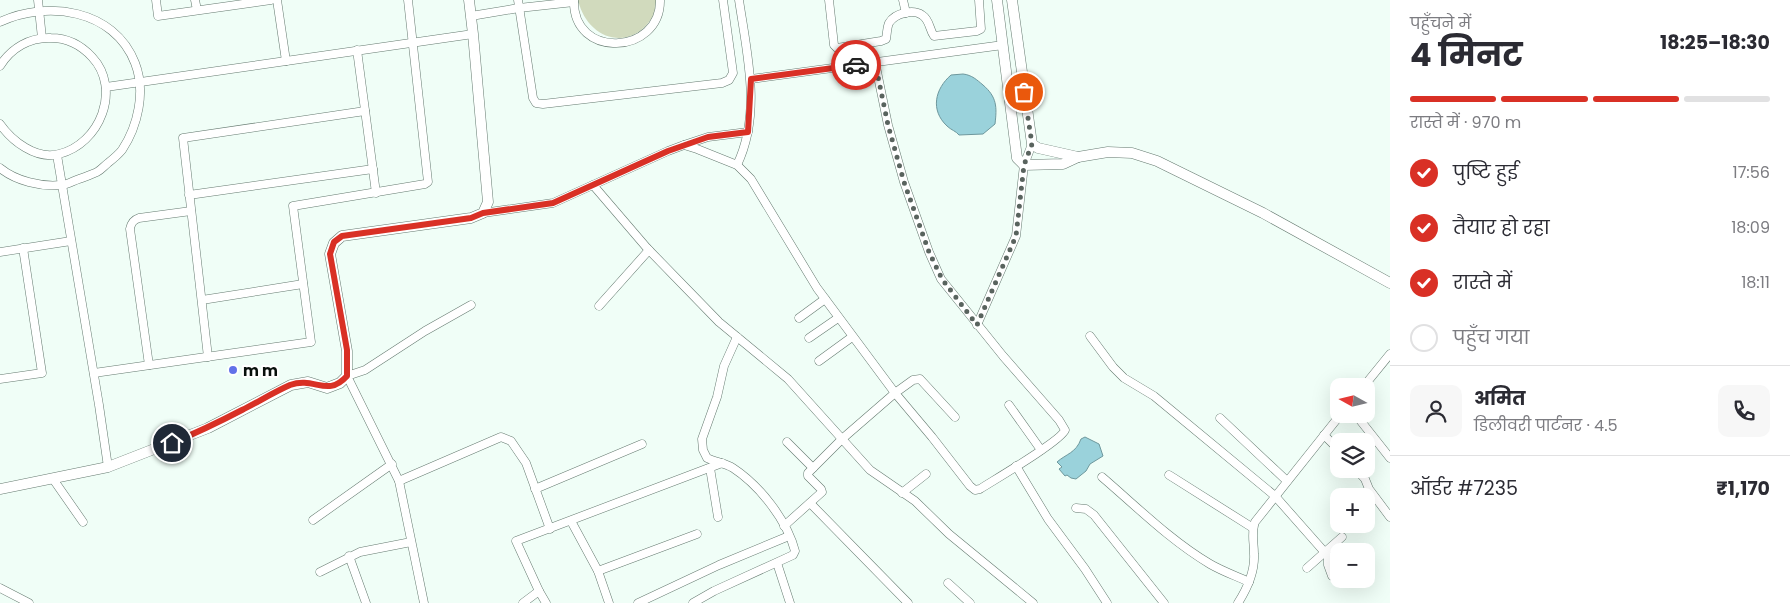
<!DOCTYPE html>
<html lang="hi">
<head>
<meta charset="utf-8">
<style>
	:root { --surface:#fff; --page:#f7f7f7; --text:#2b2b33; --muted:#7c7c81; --line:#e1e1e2; --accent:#d93025 }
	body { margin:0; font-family:Poppins,"Noto Sans Devanagari",sans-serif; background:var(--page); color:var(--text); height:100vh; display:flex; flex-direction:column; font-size:19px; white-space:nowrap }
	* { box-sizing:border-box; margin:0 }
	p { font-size:16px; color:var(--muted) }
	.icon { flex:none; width:28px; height:28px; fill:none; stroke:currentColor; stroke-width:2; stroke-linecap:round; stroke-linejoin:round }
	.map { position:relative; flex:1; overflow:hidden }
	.side { display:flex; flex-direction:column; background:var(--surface); width:400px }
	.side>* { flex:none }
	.needle { width:32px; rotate:278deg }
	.buttons { position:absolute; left:1330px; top:378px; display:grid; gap:10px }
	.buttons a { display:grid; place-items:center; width:45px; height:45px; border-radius:10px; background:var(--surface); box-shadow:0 5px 20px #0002; font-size:25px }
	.pin { position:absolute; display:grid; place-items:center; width:42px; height:42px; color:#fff; margin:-21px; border:2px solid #fff; border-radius:50%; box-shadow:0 1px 5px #0007 }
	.courier { position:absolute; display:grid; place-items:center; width:50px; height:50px; margin:-25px; border:4px solid #d93025; border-radius:50%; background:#fff; color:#222; box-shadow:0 1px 6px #0007 }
	.headline em { font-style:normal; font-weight:700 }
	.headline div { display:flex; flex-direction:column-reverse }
	.headline { display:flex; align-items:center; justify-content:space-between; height:85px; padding:0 20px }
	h1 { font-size:32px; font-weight:700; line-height:38px }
	.bar { display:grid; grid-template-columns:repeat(4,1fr); gap:8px 5px; align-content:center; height:60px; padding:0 20px }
	.bar i { height:6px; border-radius:4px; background:var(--line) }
	.bar .active { background:var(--accent) }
	.bar p { grid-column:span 4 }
	.line { display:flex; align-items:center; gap:12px; padding:0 20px; border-top:1px solid var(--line) }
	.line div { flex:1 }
	.round { display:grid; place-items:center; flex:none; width:52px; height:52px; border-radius:10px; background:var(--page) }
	ol { padding:0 20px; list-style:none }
	li { display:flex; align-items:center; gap:15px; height:55px }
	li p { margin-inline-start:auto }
	li .icon { padding:5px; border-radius:50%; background:var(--accent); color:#fff; stroke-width:4 }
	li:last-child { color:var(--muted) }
	li i { width:28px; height:28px; border:2px solid var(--line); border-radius:50% }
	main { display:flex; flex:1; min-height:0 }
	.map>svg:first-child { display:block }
	.green { fill:#d1dabd }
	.water { fill:#9ad2db; stroke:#6e989d }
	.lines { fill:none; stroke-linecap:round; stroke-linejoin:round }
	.street-casing { stroke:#657a70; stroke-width:9 }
	.secondary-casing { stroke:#657a70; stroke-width:11 }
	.street { stroke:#fff; stroke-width:8 }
	.secondary { stroke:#fff; stroke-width:10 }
	.done { stroke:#59635e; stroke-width:5; stroke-dasharray:0 9 }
	.route { stroke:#d93025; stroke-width:6 }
	.poi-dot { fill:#6271e9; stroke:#fff; stroke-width:2 }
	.labels { text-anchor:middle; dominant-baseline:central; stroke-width:4; stroke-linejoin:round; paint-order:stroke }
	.poi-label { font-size:15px; font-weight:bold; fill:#08100c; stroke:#fff; text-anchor:start }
</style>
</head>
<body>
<main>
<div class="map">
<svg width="1390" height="603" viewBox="0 0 1390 603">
	<rect width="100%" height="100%" fill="#f0fef7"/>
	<path class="green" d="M578 0H660C659 7 657 11 652 18 629 53 587 39 578 0Z"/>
	<g class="water">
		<path d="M963 74C972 75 977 80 983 85 997 97 997 107 995 124L983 134 959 135C956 131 951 130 947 126 930 110 935 89 951 75Z"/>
		<path d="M1085 437 1099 444 1103 456 1090 464 1086 471 1076 479 1071 478 1067 475 1065 476 1059 469 1062 467 1057 462C1066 454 1076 453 1081 439Z"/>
	</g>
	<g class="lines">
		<defs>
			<g id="street">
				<polyline points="38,0 42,38"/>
				<polyline points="156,0 158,16 271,0"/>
				<polyline points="195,0 197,10"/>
				<polyline points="277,0 286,61"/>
				<polyline points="518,0 533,98 536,103 543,104 722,83 729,80 733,73 723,0"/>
				<path d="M574 0C572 60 661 55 660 0"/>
				<path d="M829 0 834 45 837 48 881 41 886 39C887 34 887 27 889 23 895 13 913 9 922 15 930 20 929 29 934 36L977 31 981 29 979 0"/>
				<polyline points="903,0 906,13"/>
				<polyline points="471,16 519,8 574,2"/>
				<path d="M0 22C47 0 114 9 135 63 146 91 138 126 122 150 118 155 113 159 108 163 104 166 101 170 97 172 91 175 84 177 79 179 73 181 67 185 61 185 41 187 16 181 0 168"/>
				<polyline points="357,50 376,193"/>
				<path d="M875 62 888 125 904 182 929 252 941 279 1003 356 1059 420 1065 430C1061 441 994 480 980 489L975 490 970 486 932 437 895 393 913 380 920 379 955 417"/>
				<path d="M0 66C11 48 30 37 51 38 67 38 81 45 92 57 122 89 100 144 59 154 36 160 12 141 0 124"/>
				<polyline points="751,79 1003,45"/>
				<polyline points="106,87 473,34"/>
				<polyline points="684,145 708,137 748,132"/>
				<polyline points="57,155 99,405 108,467"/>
				<path d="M737 165C762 113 747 54 739 0"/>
				<polyline points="593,185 647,248 719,322 788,379 870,470 915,501 949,534 1033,603"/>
				<polyline points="189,195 373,169"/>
				<polyline points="483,213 553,203 668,151 684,145 697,149 737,165 751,179 817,288 895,393 842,439 808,473 808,476 821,489 822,492 784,526"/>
				<polyline points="0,252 71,241"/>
				<polyline points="202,300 303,284"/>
				<polyline points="599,306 649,250"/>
				<polyline points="799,318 825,299"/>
				<polyline points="977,325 1016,236 1024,165 1032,144"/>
				<polyline points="1090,336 1113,367 1124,378 1154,396 1275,496 1328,556 1328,565 1332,576"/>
				<polyline points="809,338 838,318"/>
				<polyline points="208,357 183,138 365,111"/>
				<polyline points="819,361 852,337"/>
				<path d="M149 365 130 229C131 223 133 220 139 218L191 211"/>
				<polyline points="94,373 311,342 293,206 425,184 428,182 408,0"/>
				<polyline points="0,379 42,373 23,248"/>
				<polyline points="1364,386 1390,354"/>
				<polyline points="1009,405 1041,450"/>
				<polyline points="1356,415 1390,458"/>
				<polyline points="1220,418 1287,481"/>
				<polyline points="1324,435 1339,450"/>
				<polyline points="787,442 813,468"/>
				<polyline points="1016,466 1048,519 1085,569 1107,603"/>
				<polyline points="710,468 718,517"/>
				<polyline points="1356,469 1365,479 1369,489 1390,517"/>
				<polyline points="1169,475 1253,528"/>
				<path d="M1102 477C1137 507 1171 541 1210 564 1222 571 1236 576 1249 582"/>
				<polyline points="53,479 83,522"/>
				<polyline points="399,481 501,437 511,441 526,463 550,529"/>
				<polyline points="535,489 642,444"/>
				<polyline points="902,493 926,474"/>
				<polyline points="810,503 908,603"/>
				<polyline points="1076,508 1086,509 1094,515 1164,603"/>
				<polyline points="313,520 392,464"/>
				<polyline points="571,521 598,571 609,603"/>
				<polyline points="349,556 366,603"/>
				<polyline points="777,563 790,603"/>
				<polyline points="1307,568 1342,537"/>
				<polyline points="598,571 697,534"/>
				<polyline points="320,572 360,552 411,542"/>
				<polyline points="948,583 970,603"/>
				<polyline points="0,588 29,603"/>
				<polyline points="539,591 546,603"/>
				<polyline points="424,603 399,481 347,376 365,370 425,331 471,305"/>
				<polyline points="523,603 539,591 516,541 722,463"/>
				<polyline points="638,603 719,565 789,536"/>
				<path d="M693 603 714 591 793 555 795 551C787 520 759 485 733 468 725 463 715 462 707 458L703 450 702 439 717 397 724 366 737 337"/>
				<path d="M1238 603C1247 589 1255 571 1254 554 1254 542 1251 533 1255 522L1341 414"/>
			</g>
			<g id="secondary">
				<polyline points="997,0 1017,158 1024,165 1063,164 1078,157 1108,152 1132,153 1157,161 1263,213 1390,283"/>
				<polyline points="1012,0 1032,144 1038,148 1078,157"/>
				<polyline points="0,489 108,467 208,428 291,385 308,382 327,388 340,383 347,376 347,351 330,254 334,243 342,236 471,218 483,213 488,202 473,34 469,0"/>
			</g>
		</defs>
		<use href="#street" class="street-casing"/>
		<use href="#secondary" class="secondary-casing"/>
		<use href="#street" class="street"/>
		<use href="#secondary" class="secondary"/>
	</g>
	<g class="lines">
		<polyline class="done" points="856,65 875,62 888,125 904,182 929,252 942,279 977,325 1016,236 1024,165 1032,144 1024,92"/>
		<path class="route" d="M172 443C196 433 219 422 242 410 258 402 274 392 290 385 315 376 327 398 347 376V350L330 254 334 242 342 236 471 218 483 213 553 203 668 151 708 137 748 132 751 79 856 65"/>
	</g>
	<circle class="poi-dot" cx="233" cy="370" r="5"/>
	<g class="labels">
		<g class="poi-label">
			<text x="243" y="370">m m</text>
		</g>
	</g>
</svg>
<div class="buttons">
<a><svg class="needle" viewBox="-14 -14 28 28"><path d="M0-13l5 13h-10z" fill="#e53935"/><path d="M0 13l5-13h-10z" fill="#7c7c81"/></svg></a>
<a><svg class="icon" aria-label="layers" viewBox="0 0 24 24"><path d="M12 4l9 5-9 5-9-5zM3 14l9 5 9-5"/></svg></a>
<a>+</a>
<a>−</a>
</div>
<div class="pin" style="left:1024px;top:92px;background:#ea580c"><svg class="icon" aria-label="bag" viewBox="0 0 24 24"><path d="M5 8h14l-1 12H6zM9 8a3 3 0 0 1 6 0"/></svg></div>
<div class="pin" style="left:172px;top:443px;background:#1f2937"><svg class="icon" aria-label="home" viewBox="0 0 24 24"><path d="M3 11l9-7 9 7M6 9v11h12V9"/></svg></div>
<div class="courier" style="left:856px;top:65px"><svg class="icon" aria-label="car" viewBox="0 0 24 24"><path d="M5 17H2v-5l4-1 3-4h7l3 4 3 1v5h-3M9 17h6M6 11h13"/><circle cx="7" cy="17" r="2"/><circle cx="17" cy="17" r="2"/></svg></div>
</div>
<section class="side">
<div class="headline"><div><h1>4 मिनट</h1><p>पहुँचने में</p></div><em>18:25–18:30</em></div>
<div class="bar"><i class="active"></i><i class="active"></i><i class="active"></i><i></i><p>रास्ते में · 970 m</p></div>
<ol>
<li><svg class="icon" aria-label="check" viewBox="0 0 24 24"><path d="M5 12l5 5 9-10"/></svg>पुष्टि हुई<p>17:56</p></li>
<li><svg class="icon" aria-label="check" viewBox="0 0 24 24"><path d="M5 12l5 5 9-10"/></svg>तैयार हो रहा<p>18:09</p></li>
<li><svg class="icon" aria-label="check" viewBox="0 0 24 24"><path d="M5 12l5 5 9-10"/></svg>रास्ते में<p>18:11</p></li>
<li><i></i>पहुँच गया</li>
</ol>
<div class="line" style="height:90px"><a class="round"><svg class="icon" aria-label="person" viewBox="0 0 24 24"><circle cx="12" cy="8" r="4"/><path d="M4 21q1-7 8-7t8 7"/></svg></a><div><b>अमित</b><p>डिलीवरी पार्टनर · 4.5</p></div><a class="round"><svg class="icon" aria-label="phone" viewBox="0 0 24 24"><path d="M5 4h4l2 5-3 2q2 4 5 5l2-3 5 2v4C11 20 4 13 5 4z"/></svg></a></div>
<div class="line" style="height:65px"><div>ऑर्डर #7235</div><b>₹1,170</b></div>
</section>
</main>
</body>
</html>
